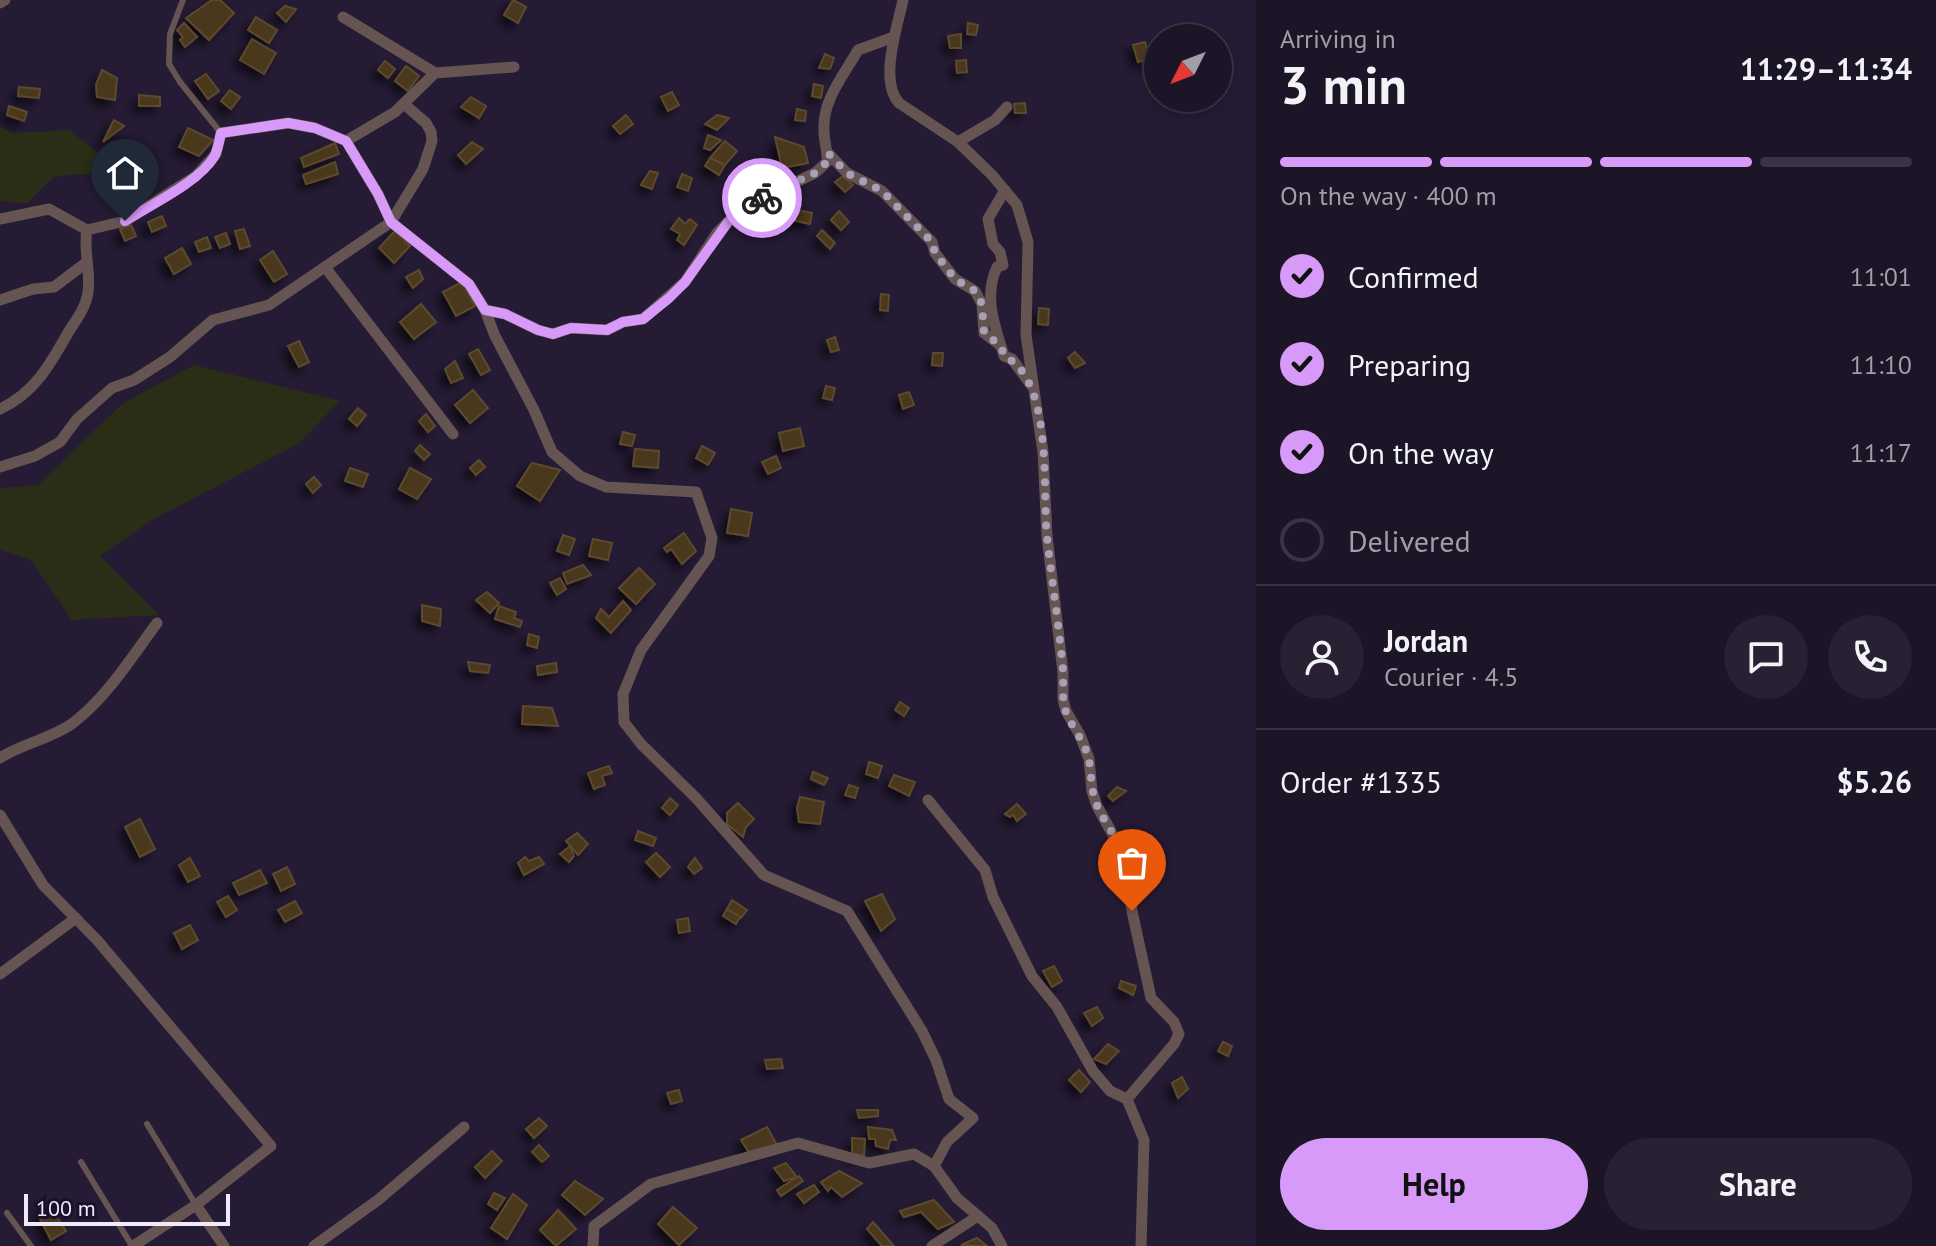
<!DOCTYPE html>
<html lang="en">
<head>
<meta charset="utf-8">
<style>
	:root { --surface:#1c1427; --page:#292133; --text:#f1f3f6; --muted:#a09ea7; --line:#3a3344; --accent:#d89af8 }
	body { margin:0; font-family:"PT Sans",sans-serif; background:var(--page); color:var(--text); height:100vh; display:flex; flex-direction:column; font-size:30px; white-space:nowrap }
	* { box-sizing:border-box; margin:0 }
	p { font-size:26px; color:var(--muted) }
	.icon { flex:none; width:44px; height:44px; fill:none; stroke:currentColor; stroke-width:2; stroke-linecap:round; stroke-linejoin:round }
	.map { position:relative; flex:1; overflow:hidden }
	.sheet { display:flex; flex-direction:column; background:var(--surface); width:680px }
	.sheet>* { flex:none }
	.needle { width:52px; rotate:228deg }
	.controls { position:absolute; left:1144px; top:24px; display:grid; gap:16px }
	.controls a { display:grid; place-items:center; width:88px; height:88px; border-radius:50%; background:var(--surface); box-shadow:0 4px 12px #0003,0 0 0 2px var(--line); font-size:40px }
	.scale { position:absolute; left:24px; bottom:20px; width:206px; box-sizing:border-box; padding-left:8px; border:4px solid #efe9fb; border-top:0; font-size:22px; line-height:28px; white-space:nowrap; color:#efe9fb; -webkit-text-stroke:6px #1c112a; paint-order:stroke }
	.pin { position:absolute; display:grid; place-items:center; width:68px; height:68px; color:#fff; margin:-82px -34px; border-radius:50% 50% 50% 0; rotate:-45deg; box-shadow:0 0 8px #0007 }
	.pin .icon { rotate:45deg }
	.courier { position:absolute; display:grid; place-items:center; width:80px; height:80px; margin:-40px; border:6px solid #d89af8; border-radius:50%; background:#fff; color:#222; box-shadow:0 2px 10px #0007 }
	.head em { font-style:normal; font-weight:700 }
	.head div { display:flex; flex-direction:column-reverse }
	.head { display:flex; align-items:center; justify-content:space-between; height:136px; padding:0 24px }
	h1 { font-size:52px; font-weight:700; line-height:60px }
	.bar { display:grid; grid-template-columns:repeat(4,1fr); gap:12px 8px; align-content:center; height:96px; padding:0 24px }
	.bar i { height:10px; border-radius:6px; background:var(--line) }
	.bar .active { background:var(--accent) }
	.bar p { grid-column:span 4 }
	.line { display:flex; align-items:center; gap:20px; padding:0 24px; border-top:2px solid var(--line) }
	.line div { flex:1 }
	.round { display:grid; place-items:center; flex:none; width:84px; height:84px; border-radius:42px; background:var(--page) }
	ol { padding:0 24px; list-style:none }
	li { display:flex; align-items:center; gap:24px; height:88px }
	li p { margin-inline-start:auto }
	li .icon { padding:8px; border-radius:50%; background:var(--accent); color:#111; stroke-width:4 }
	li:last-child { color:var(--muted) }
	li i { width:44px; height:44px; border:4px solid var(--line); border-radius:50% }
	.primary-button { display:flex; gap:16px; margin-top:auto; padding:16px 24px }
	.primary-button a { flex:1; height:92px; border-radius:48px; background:var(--accent); color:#111; font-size:32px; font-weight:700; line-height:92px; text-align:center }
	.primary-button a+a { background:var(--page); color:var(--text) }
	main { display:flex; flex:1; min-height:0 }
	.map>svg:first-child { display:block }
	.green { fill:#2b2e16 }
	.building { fill:#48371b; stroke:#5c4a2e; stroke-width:2; filter:url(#shadow) }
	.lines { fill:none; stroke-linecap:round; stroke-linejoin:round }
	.lane { stroke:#655452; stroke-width:6 }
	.street { stroke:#655452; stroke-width:11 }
	.done { stroke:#a8a1b5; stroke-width:8; stroke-dasharray:0 14.4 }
	.route { stroke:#d89af8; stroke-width:10 }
</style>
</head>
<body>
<main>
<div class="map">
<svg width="1256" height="1246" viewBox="0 0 1256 1246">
	<defs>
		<filter id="shadow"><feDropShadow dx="-6" dy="6" stdDeviation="4" flood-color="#0009"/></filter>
	</defs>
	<rect width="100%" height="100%" fill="#251b34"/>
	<g class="green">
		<polygon points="0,126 12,133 69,130 126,175 77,174 54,177 26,204 0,201"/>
		<polygon points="194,365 340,401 298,444 152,520 100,556 159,615 72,620 31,560 0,550 0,488 38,485 123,403"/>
	</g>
	<g class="building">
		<polygon points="212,0 220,0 234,13 209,40 186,18"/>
		<polygon points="513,0 526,7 518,23 504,15"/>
		<polygon points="285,6 296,9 286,22 277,13"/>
		<polygon points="256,17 277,30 269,43 248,30"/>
		<polygon points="184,23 197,37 185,47 180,40 183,37 177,30"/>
		<polygon points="968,23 978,25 976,35 967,34"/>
		<polygon points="961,34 961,48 950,48 948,36"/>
		<polygon points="252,39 276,53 264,74 240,60"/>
		<polygon points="1145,42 1150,59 1138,62 1133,45"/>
		<polygon points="825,54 834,58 830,69 819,68"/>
		<polygon points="966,60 967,72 957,73 956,61"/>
		<polygon points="385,61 395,69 388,78 378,70"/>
		<polygon points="406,66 419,76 408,91 395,81"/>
		<polygon points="102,70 117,78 115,100 97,97 96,85"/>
		<polygon points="206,74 219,91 208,99 195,81"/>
		<polygon points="814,84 823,86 821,98 812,96"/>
		<polygon points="19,87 40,89 39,98 18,96"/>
		<polygon points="230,90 240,97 231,109 221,101"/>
		<polygon points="672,92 679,105 668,111 661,97"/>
		<polygon points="139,95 160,97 160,106 139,106"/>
		<polygon points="471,97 486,106 479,118 461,107"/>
		<polygon points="1025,103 1026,113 1015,113 1014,104"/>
		<polygon points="9,106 27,112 24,121 7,115"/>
		<polygon points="797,109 806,111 805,121 795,120"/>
		<polygon points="626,115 633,124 620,134 613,126"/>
		<polygon points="717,115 729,118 717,130 705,124"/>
		<polygon points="114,120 124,126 103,142"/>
		<polygon points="188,128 213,140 199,156 179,147"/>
		<polygon points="708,135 721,140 710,150 704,148"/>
		<polygon points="775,137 804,147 808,163 782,168"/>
		<polygon points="725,141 737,151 725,165 710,158"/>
		<polygon points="472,142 483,149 466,164 458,155"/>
		<polygon points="335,143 339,154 304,167 301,158"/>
		<polygon points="710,158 725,165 719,175 705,166"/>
		<polygon points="335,162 338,174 306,184 303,175"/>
		<polygon points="650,171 658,173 652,189 641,185"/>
		<polygon points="682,174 692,178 688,191 677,187"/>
		<polygon points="843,176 853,185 845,192 835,182"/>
		<polygon points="793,209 812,213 810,224 791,220"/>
		<polygon points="839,211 849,222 841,230 831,220"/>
		<polygon points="162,216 166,226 152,232 148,222"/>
		<polygon points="679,218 685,224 690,219 697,225 684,245 677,240 680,234 671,229"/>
		<polygon points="131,225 136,236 125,241 120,229"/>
		<polygon points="244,229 250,246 240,249 235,231"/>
		<polygon points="822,230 835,243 830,249 817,236"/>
		<polygon points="395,231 410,246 394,263 379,248"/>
		<polygon points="226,233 230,244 220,248 215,237"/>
		<polygon points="207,237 211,248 199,252 195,242"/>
		<polygon points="182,248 191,264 174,274 165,258"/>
		<polygon points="273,251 287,274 274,282 260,260"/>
		<polygon points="419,270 423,279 413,288 406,277"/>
		<polygon points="462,282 475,306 456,316 443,292"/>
		<polygon points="881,294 889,295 888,311 880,310"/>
		<polygon points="421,304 436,322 414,339 400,322"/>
		<polygon points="1039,308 1049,309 1048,325 1038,324"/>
		<polygon points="835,337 839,350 831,352 827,340"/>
		<polygon points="299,341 309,362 299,367 288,346"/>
		<polygon points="478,349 490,370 481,375 469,354"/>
		<polygon points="1075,352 1085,363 1075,368 1068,358"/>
		<polygon points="933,353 943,353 942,366 932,365"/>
		<polygon points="455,361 463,378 451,383 445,369"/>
		<polygon points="826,386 835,388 832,400 823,398"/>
		<polygon points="473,390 488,408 470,423 455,405"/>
		<polygon points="909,392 914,405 903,409 899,395"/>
		<polygon points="358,408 366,415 357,426 349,419"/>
		<polygon points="426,414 435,426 428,432 419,421"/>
		<polygon points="800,428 804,446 783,451 779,433"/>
		<polygon points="623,432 635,435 632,446 620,444"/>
		<polygon points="420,445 430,454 424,460 415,451"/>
		<polygon points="702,446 715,453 708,465 696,458"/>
		<polygon points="635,449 659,451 658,468 633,466"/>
		<polygon points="776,456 781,468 768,474 762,462"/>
		<polygon points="479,460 485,467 476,475 470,468"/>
		<polygon points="532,463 560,470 540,501 517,486"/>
		<polygon points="350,468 368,474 363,487 345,481"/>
		<polygon points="410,468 431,479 417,499 399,489"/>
		<polygon points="314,477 321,485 313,493 306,484"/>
		<polygon points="731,509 752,513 748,536 727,533"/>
		<polygon points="684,533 696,551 682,564 671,549 667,552 664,548"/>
		<polygon points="563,535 575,539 569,555 557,551"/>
		<polygon points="593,539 612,543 608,560 589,556"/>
		<polygon points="583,565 591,575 567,584 563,573"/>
		<polygon points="639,568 655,584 636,604 619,588"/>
		<polygon points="560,578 566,589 557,595 550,583"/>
		<polygon points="487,592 499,603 490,613 476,600"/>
		<polygon points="623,601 631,610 611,633 596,618 601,609 609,617"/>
		<polygon points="422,605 441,609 440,626 422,621"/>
		<polygon points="499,606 516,612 514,618 522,621 520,627 495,619"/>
		<polygon points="529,634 539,637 537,648 527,645"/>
		<polygon points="468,662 490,665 488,673 470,671"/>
		<polygon points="556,663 557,672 538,675 537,666"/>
		<polygon points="900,702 909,708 904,716 895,710"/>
		<polygon points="523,706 552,708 558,726 522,724"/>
		<polygon points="869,762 882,766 878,778 866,774"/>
		<polygon points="609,766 612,773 602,776 605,785 594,789 588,773"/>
		<polygon points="813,772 828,778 824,785 811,779"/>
		<polygon points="894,775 915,782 909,796 889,786"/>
		<polygon points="849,785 858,788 855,798 845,795"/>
		<polygon points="1117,787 1126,791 1113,801 1108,796"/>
		<polygon points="800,797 824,802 820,824 799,822 797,808"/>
		<polygon points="670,798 678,805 670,815 662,808"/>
		<polygon points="738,803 754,819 746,827 743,837 727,824 727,813"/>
		<polygon points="1017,804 1026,814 1017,821 1013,815 1010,817 1005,814"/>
		<polygon points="140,819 155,849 140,857 125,827"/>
		<polygon points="638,831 656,838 653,846 635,840"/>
		<polygon points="577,833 588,844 578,855 566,841"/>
		<polygon points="570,846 574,856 569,862 560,854"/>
		<polygon points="656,853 670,867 660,877 646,862"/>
		<polygon points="525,857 529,861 539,857 544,864 524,875 518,863"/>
		<polygon points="190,858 200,876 188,882 179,865"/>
		<polygon points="695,858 702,868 694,874 688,867"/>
		<polygon points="287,867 295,884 281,891 273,874"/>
		<polygon points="260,870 267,883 239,895 233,883"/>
		<polygon points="882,894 895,919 881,931 865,901"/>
		<polygon points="228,896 237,910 226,917 217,902"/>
		<polygon points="732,900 747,910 741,918 727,909"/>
		<polygon points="295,901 302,913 285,922 278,910"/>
		<polygon points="727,909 740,917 736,924 723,916"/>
		<polygon points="688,918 690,931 679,933 677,920"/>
		<polygon points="190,925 198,940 182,949 174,933"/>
		<polygon points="1054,966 1062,981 1052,987 1043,971"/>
		<polygon points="1121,981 1136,986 1133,995 1119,988"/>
		<polygon points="1097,1007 1103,1018 1092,1026 1084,1013"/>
		<polygon points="1223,1042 1232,1046 1228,1056 1218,1051"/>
		<polygon points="1108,1044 1119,1051 1106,1064 1094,1059"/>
		<polygon points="781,1059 783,1068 767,1069 765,1060"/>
		<polygon points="1079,1070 1090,1082 1081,1092 1069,1080"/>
		<polygon points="1182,1077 1188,1089 1178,1098 1172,1083"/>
		<polygon points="679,1090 682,1101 671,1104 667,1093"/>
		<polygon points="857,1110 878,1110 878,1116 859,1118"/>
		<polygon points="539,1118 547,1126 534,1138 526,1129"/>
		<polygon points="767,1127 777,1145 751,1156 741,1140"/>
		<polygon points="868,1127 892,1130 896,1140 890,1140 888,1149 876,1146 875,1139 869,1139"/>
		<polygon points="852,1138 865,1139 864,1155 852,1154"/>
		<polygon points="539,1145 549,1156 542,1162 532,1152"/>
		<polygon points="492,1151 502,1161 485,1178 475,1167"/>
		<polygon points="786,1163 797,1177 784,1181 774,1168"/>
		<polygon points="839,1171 862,1183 842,1197 831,1187 828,1191 821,1182"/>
		<polygon points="799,1176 803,1181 781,1196 777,1190"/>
		<polygon points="575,1181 603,1199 585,1215 562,1195"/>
		<polygon points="814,1185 819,1192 804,1203 797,1194"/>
		<polygon points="494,1193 505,1198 497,1210 488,1204"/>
		<polygon points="513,1194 527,1205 507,1239 491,1228"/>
		<polygon points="934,1200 954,1222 938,1229 921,1212 904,1217 900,1211"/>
		<polygon points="48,1204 66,1231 51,1240 40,1219 44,1217 40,1212"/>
		<polygon points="673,1207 697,1228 679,1245 658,1224"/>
		<polygon points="558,1210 576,1229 556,1246 540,1230"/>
		<polygon points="873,1222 894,1246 882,1246 867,1229"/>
		<polygon points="977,1238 987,1246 961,1245"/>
	</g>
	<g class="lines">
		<g class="lane">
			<polyline points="183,0 170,34 169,64 180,82 221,133"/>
			<polyline points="147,1124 196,1205"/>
			<polyline points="81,1162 132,1246"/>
			<polyline points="7,1213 31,1246"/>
		</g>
		<g class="street">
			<path d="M903 0C897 28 879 81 899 103L958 142 992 175 1017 205 1028 242 1026 335 1043 452 1047 536 1063 672V699L1066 711 1080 735 1089 759 1092 791 1097 806 1123 853 1132 911 1151 998 1174 1022 1179 1034 1174 1044 1127 1099"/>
			<polyline points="0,3 5,0"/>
			<polyline points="343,17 435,73"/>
			<polyline points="346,141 395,112 435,73 514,67"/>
			<polyline points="958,142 995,120 1007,107"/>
			<polyline points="828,153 847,173 882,191 932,242 935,253 955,279 975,291 982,304 984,333 1001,346"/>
			<path d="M1005 190 988 219 993 244 1000 252 1003 265 997 267C983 297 995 326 1004 356L1012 359 1031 385"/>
			<polyline points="0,219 49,209 87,230 125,221 196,176 216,154 221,133 288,123 315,128 346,141 378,194 391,222 469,284 485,310 495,336 534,410 552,452 580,476 606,487 696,492 712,538 709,556 641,650 623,694 624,722 641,744 696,798 764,875 847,911 922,1031 936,1060 949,1099 973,1118 947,1142 934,1166 957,1198 992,1228 1002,1246"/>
			<polyline points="325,267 453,434"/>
			<polyline points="0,300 33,289 54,287 87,262"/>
			<path d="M485 310 505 314 538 330 553 334 571 328 607 330 623 322 643 319 685 282 717 233 742 208 815 173 827 162C828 151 824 142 824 131 822 100 844 75 858 50L894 37"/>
			<path d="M0 409C35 393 51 363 69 331 77 319 86 307 88 292 91 271 83 250 87 230"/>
			<polyline points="0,467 35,456 60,442 77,419 112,388 134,380 170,357 213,320 269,305 391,222 423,169 432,141 431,132 426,123 404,104"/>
			<path d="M0 758C23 743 51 739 73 723 107 697 131 658 157 623"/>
			<polyline points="928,800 985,870 993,897 1032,976 1057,1007 1093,1071 1110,1091 1127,1099 1144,1140 1141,1246"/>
			<polyline points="0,815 43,885 97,940 271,1146 196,1205 133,1246"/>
			<polyline points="0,974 76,918"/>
			<polyline points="196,1205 224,1246"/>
			<polyline points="314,1246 378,1200 464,1127"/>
			<polyline points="593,1246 594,1226 651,1184 798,1143 869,1163 914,1154 934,1166"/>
			<polyline points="932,1246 978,1216"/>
		</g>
	</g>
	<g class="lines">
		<path class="done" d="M762 198 815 173 827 162 828 153 847 173 882 191 932 242 935 253 955 279 975 291 982 304 984 333 1001 346 1004 356C1054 380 1042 490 1047 537 1052 582 1059 626 1063 670 1064 684 1061 699 1066 712 1072 728 1083 739 1088 756 1092 771 1090 787 1096 803 1103 820 1115 835 1122 851 1129 869 1129 892 1132 911"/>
		<path class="route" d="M125 221C150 205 199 182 214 157 218 150 219 141 221 133L288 123 315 128 346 141 378 194 391 222 469 284 485 310 505 314 538 330 553 334 571 328 607 330 623 322 643 319 669 298 685 282 728 222 750 203 762 198"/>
	</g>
</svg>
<div class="controls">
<a><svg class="needle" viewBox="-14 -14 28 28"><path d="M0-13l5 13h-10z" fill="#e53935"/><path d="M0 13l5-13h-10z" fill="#a09ea7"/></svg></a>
</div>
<div class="scale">100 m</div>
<div class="pin" style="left:1132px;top:911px;background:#ea580c"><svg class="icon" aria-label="bag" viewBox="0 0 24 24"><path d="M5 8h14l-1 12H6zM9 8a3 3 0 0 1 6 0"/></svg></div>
<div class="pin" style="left:125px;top:221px;background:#1f2937"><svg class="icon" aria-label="home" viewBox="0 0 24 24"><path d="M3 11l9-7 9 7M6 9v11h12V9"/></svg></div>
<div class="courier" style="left:762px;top:198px"><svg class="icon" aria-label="bike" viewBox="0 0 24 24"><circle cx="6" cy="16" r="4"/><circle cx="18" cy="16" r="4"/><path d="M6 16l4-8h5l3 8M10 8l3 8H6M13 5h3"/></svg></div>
</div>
<section class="sheet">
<div class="head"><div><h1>3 min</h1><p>Arriving in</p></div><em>11:29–11:34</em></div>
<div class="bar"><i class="active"></i><i class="active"></i><i class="active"></i><i></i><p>On the way · 400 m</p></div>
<ol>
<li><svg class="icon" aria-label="check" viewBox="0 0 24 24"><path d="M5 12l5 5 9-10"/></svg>Confirmed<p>11:01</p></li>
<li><svg class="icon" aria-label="check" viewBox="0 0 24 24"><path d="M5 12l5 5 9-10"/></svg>Preparing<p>11:10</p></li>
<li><svg class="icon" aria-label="check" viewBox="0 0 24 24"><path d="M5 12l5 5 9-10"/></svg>On the way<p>11:17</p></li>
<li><i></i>Delivered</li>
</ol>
<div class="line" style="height:144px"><a class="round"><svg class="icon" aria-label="person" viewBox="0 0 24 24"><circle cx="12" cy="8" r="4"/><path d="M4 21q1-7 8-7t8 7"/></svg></a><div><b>Jordan</b><p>Courier · 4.5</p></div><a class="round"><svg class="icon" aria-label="chat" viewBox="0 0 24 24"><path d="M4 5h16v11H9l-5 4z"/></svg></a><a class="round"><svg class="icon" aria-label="phone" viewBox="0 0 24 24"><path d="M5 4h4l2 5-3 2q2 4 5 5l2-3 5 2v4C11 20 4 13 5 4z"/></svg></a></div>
<div class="line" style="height:104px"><div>Order #1335</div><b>$5.26</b></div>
<div class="primary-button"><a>Help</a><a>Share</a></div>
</section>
</main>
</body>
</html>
